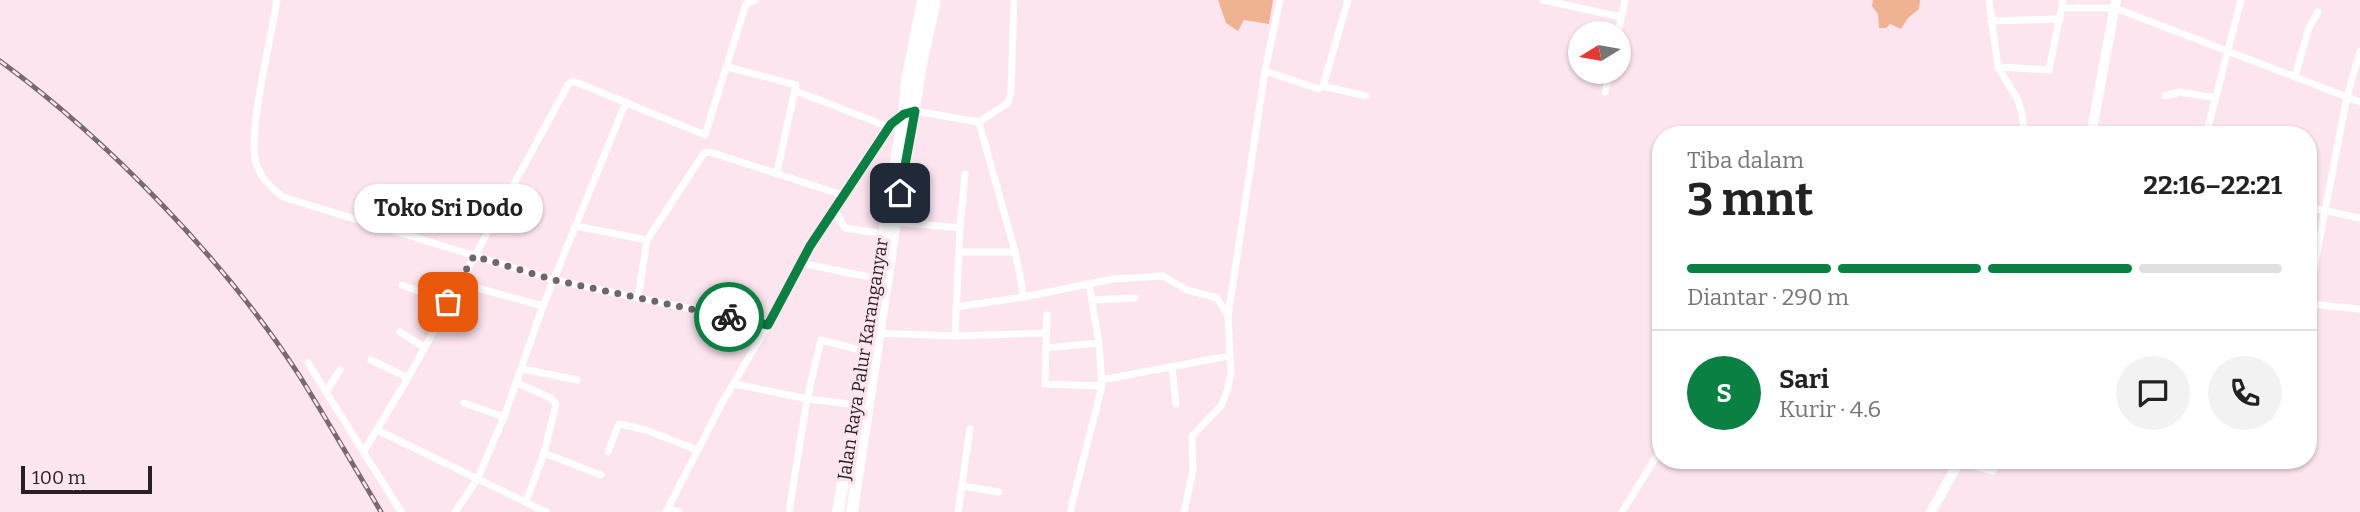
<!DOCTYPE html>
<html lang="id">
<head>
<meta charset="utf-8">
<style>
	:root { --surface:#fff; --page:#f2f2f2; --text:#222; --muted:#767676; --line:#e0e0e0; --accent:#0b8043 }
	body { margin:0; font-family:Bitter,serif; background:var(--page); color:var(--text); height:100vh; display:flex; flex-direction:column; font-size:26px; white-space:nowrap }
	* { box-sizing:border-box; margin:0 }
	p { font-size:23px; color:var(--muted) }
	.icon { flex:none; width:38px; height:38px; fill:none; stroke:currentColor; stroke-width:2; stroke-linecap:round; stroke-linejoin:round }
	.map { position:relative; flex:1; overflow:hidden }
	.side { position:absolute; left:1652px; top:126px; width:665px; height:343px; display:flex; flex-direction:column; background:var(--surface); border-radius:28px; box-shadow:0 2px 5px #0004 }
	.side>* { flex:none }
	.needle { width:46px; rotate:259deg }
	.fabs { position:absolute; left:1568px; top:21px; display:grid; gap:14px }
	.fabs a { display:grid; place-items:center; width:63px; height:63px; border-radius:50%; background:var(--surface); box-shadow:0 2px 5px #0004; font-size:35px }
	.scale { position:absolute; left:21px; bottom:18px; width:131px; box-sizing:border-box; padding-left:7px; border:4px solid #281e23; border-top:0; font-size:19px; line-height:24px; white-space:nowrap; color:#281e23; -webkit-text-stroke:5px #fce5ef; paint-order:stroke }
	.pin { position:absolute; display:grid; place-items:center; width:60px; height:60px; color:#fff; margin:-30px; border-radius:14px; box-shadow:0 4px 10px #0006 }
	.courier { position:absolute; display:grid; place-items:center; width:70px; height:70px; margin:-35px; border:5px solid #0b8043; border-radius:50%; background:#fff; color:#222; box-shadow:0 2px 9px #0007 }
	.bubble { position:absolute; height:49px; border-radius:24px; background:var(--surface); box-shadow:0 2px 5px #0004; font-size:23px; font-weight:700; line-height:49px; text-align:center }
	.overview em { font-style:normal; font-weight:700 }
	.overview div { display:flex; flex-direction:column-reverse }
	.overview { display:flex; align-items:center; justify-content:space-between; height:119px; padding:0 35px }
	h1 { font-size:46px; font-weight:700; line-height:52px }
	.bar { display:grid; grid-template-columns:repeat(4,1fr); gap:10px 7px; align-content:center; height:84px; padding:0 35px }
	.bar i { height:9px; border-radius:5px; background:var(--line) }
	.bar .active { background:var(--accent) }
	.bar p { grid-column:span 4 }
	.line { display:flex; align-items:center; gap:18px; padding:0 35px; border-top:2px solid var(--line) }
	.line div { flex:1 }
	.round { display:grid; place-items:center; flex:none; width:74px; height:74px; border-radius:37px; background:var(--page) }
	.map>svg:first-child { display:block }
	.green { fill:#f0b392 }
	.lines { fill:none; stroke-linecap:round; stroke-linejoin:round }
	.street { stroke:#fff; stroke-width:7 }
	.secondary { stroke:#fff; stroke-width:10 }
	.primary { stroke:#fff; stroke-width:12 }
	.rail-casing { stroke:#786970; stroke-width:5 }
	.rail { stroke:#fce5ef; stroke-width:2.5; stroke-dasharray:8; stroke-linecap:butt }
	.done { stroke:#72646a; stroke-width:7; stroke-dasharray:0 12.6 }
	.route { stroke:#0b8043; stroke-width:9 }
	.labels { text-anchor:middle; dominant-baseline:central; stroke-width:7; stroke-linejoin:round; paint-order:stroke }
	.street-label { font-size:18px; fill:#281e23; stroke:#fce5ef }
</style>
</head>
<body>
<div class="map">
<svg width="2360" height="512" viewBox="0 0 2360 512">
	<rect width="100%" height="100%" fill="#fce5ef"/>
	<g class="green">
		<polygon points="1218,0 1273,0 1269,24 1244,20 1238,31 1226,23"/>
		<polygon points="1873,0 1920,0 1919,9 1908,18 1901,29 1890,24 1886,28 1879,28 1878,14 1872,6"/>
	</g>
	<g class="lines">
		<g class="street">
			<path d="M277 0C272 35 247 134 256 163 260 177 272 189 283 197L554 280 768 325 800 263 843 195 710 152 704 153 647 240 638 298"/>
			<polyline points="1280,0 1265,71 1319,89 1323,86 1348,0"/>
			<polyline points="1543,0 1621,17"/>
			<polyline points="1989,0 1998,67 2018,100 2022,114 2025,135"/>
			<polyline points="2062,8 2115,8 2347,97 2308,299"/>
			<polyline points="1991,21 2060,19"/>
			<polyline points="1618,33 1625,0"/>
			<polyline points="2360,51 2347,97 2360,102"/>
			<polyline points="728,67 796,85 777,172"/>
			<polyline points="1998,67 2049,70 2063,0"/>
			<polyline points="2295,76 2309,28 2318,12"/>
			<polyline points="1323,86 1366,96"/>
			<polyline points="796,91 889,127"/>
			<polyline points="1605,92 1610,72"/>
			<polyline points="2165,96 2180,92 2216,98"/>
			<polyline points="915,111 979,122 1008,103 1011,93 1014,0"/>
			<polyline points="979,122 1015,252 1024,297 1113,279 1163,276 1187,290 1217,298 1228,316"/>
			<polyline points="2206,135 2241,0"/>
			<polyline points="2308,207 2360,218"/>
			<polyline points="834,209 845,228 885,234"/>
			<polyline points="894,222 960,228 955,336"/>
			<polyline points="576,226 647,240"/>
			<polyline points="960,228 965,174"/>
			<polyline points="959,252 1015,252"/>
			<polyline points="800,263 879,279"/>
			<polyline points="459,283 543,306"/>
			<polyline points="402,285 448,302"/>
			<polyline points="1092,300 1135,298"/>
			<polyline points="2308,304 2360,309"/>
			<polyline points="956,307 1024,297"/>
			<polyline points="1047,315 1045,384 1102,386"/>
			<polyline points="400,332 425,348"/>
			<polyline points="875,333 955,336 1046,333"/>
			<polyline points="1046,348 1099,343"/>
			<polyline points="371,360 408,378"/>
			<polyline points="308,363 401,512"/>
			<polyline points="1172,368 1176,404"/>
			<polyline points="523,369 577,380"/>
			<polyline points="1101,380 1229,356"/>
			<polyline points="517,383 551,398 556,404 544,453 526,502"/>
			<polyline points="735,384 807,399 858,405"/>
			<polyline points="326,392 340,370"/>
			<polyline points="464,403 504,417"/>
			<polyline points="377,430 546,512"/>
			<polyline points="364,451 408,378 568,85 573,81 578,83 705,135 746,4 755,0"/>
			<polyline points="608,452 619,424 646,430 697,450"/>
			<polyline points="544,453 601,475"/>
			<polyline points="1959,462 1993,471"/>
			<polyline points="962,486 999,492"/>
			<polyline points="668,509 679,512"/>
			<polyline points="455,512 478,478 504,417 543,306 626,102"/>
			<polyline points="666,512 723,401 768,325"/>
			<polyline points="789,512 807,399 821,340 868,352"/>
			<polyline points="958,512 970,429"/>
			<polyline points="1070,512 1102,386 1099,343 1089,284"/>
			<polyline points="1184,512 1193,470 1192,436 1221,406 1227,391 1231,373 1228,316 1265,71"/>
			<polyline points="1622,512 1661,449"/>
		</g>
		<g class="secondary">
			<polyline points="2091,135 2116,0"/>
			<polyline points="843,195 891,124 907,113"/>
			<polyline points="1931,512 1960,460"/>
		</g>
		<g class="primary">
			<polyline points="838,512 904,114 907,81 923,0"/>
			<polyline points="852,512 895,222 921,65 935,0"/>
		</g>
		<defs>
			<path id="rail" d="M0 61C108 140 226 262 299 375 327 420 354 466 381 512"/>
		</defs>
		<use href="#rail" class="rail-casing"/>
		<use href="#rail" class="rail"/>
	</g>
	<g class="lines">
		<polyline class="done" points="448,302 474,256 554,280 729,317"/>
		<polyline class="route" points="729,317 768,325 810,246 891,124 904,114 915,111 900,193"/>
	</g>
	<g class="labels">
		<g class="street-label">
			<text transform="translate(863 359) rotate(-81)">Jalan Raya Palur Karanganyar</text>
		</g>
	</g>
</svg>
<div class="fabs">
<a><svg class="needle" viewBox="-14 -14 28 28"><path d="M0-13l5 13h-10z" fill="#e53935"/><path d="M0 13l5-13h-10z" fill="#767676"/></svg></a>
</div>
<div class="scale">100 m</div>
<div class="pin" style="left:448px;top:302px;background:#ea580c"><svg class="icon" aria-label="bag" viewBox="0 0 24 24"><path d="M5 8h14l-1 12H6zM9 8a3 3 0 0 1 6 0"/></svg></div>
<div class="pin" style="left:900px;top:193px;background:#1f2937"><svg class="icon" aria-label="home" viewBox="0 0 24 24"><path d="M3 11l9-7 9 7M6 9v11h12V9"/></svg></div>
<div class="courier" style="left:729px;top:317px"><svg class="icon" aria-label="bike" viewBox="0 0 24 24"><circle cx="6" cy="16" r="4"/><circle cx="18" cy="16" r="4"/><path d="M6 16l4-8h5l3 8M10 8l3 8H6M13 5h3"/></svg></div>
<div class="bubble" style="left:354px;top:184px;width:189px">Toko Sri Dodo</div>
<section class="side">
<div class="overview"><div><h1>3 mnt</h1><p>Tiba dalam</p></div><em>22:16–22:21</em></div>
<div class="bar"><i class="active"></i><i class="active"></i><i class="active"></i><i></i><p>Diantar · 290 m</p></div>
<div class="line" style="height:126px"><b class="round" style="background:var(--accent);color:#fff">S</b><div><b>Sari</b><p>Kurir · 4.6</p></div><a class="round"><svg class="icon" aria-label="chat" viewBox="0 0 24 24"><path d="M4 5h16v11H9l-5 4z"/></svg></a><a class="round"><svg class="icon" aria-label="phone" viewBox="0 0 24 24"><path d="M5 4h4l2 5-3 2q2 4 5 5l2-3 5 2v4C11 20 4 13 5 4z"/></svg></a></div>
</section>
</div>
</body>
</html>
